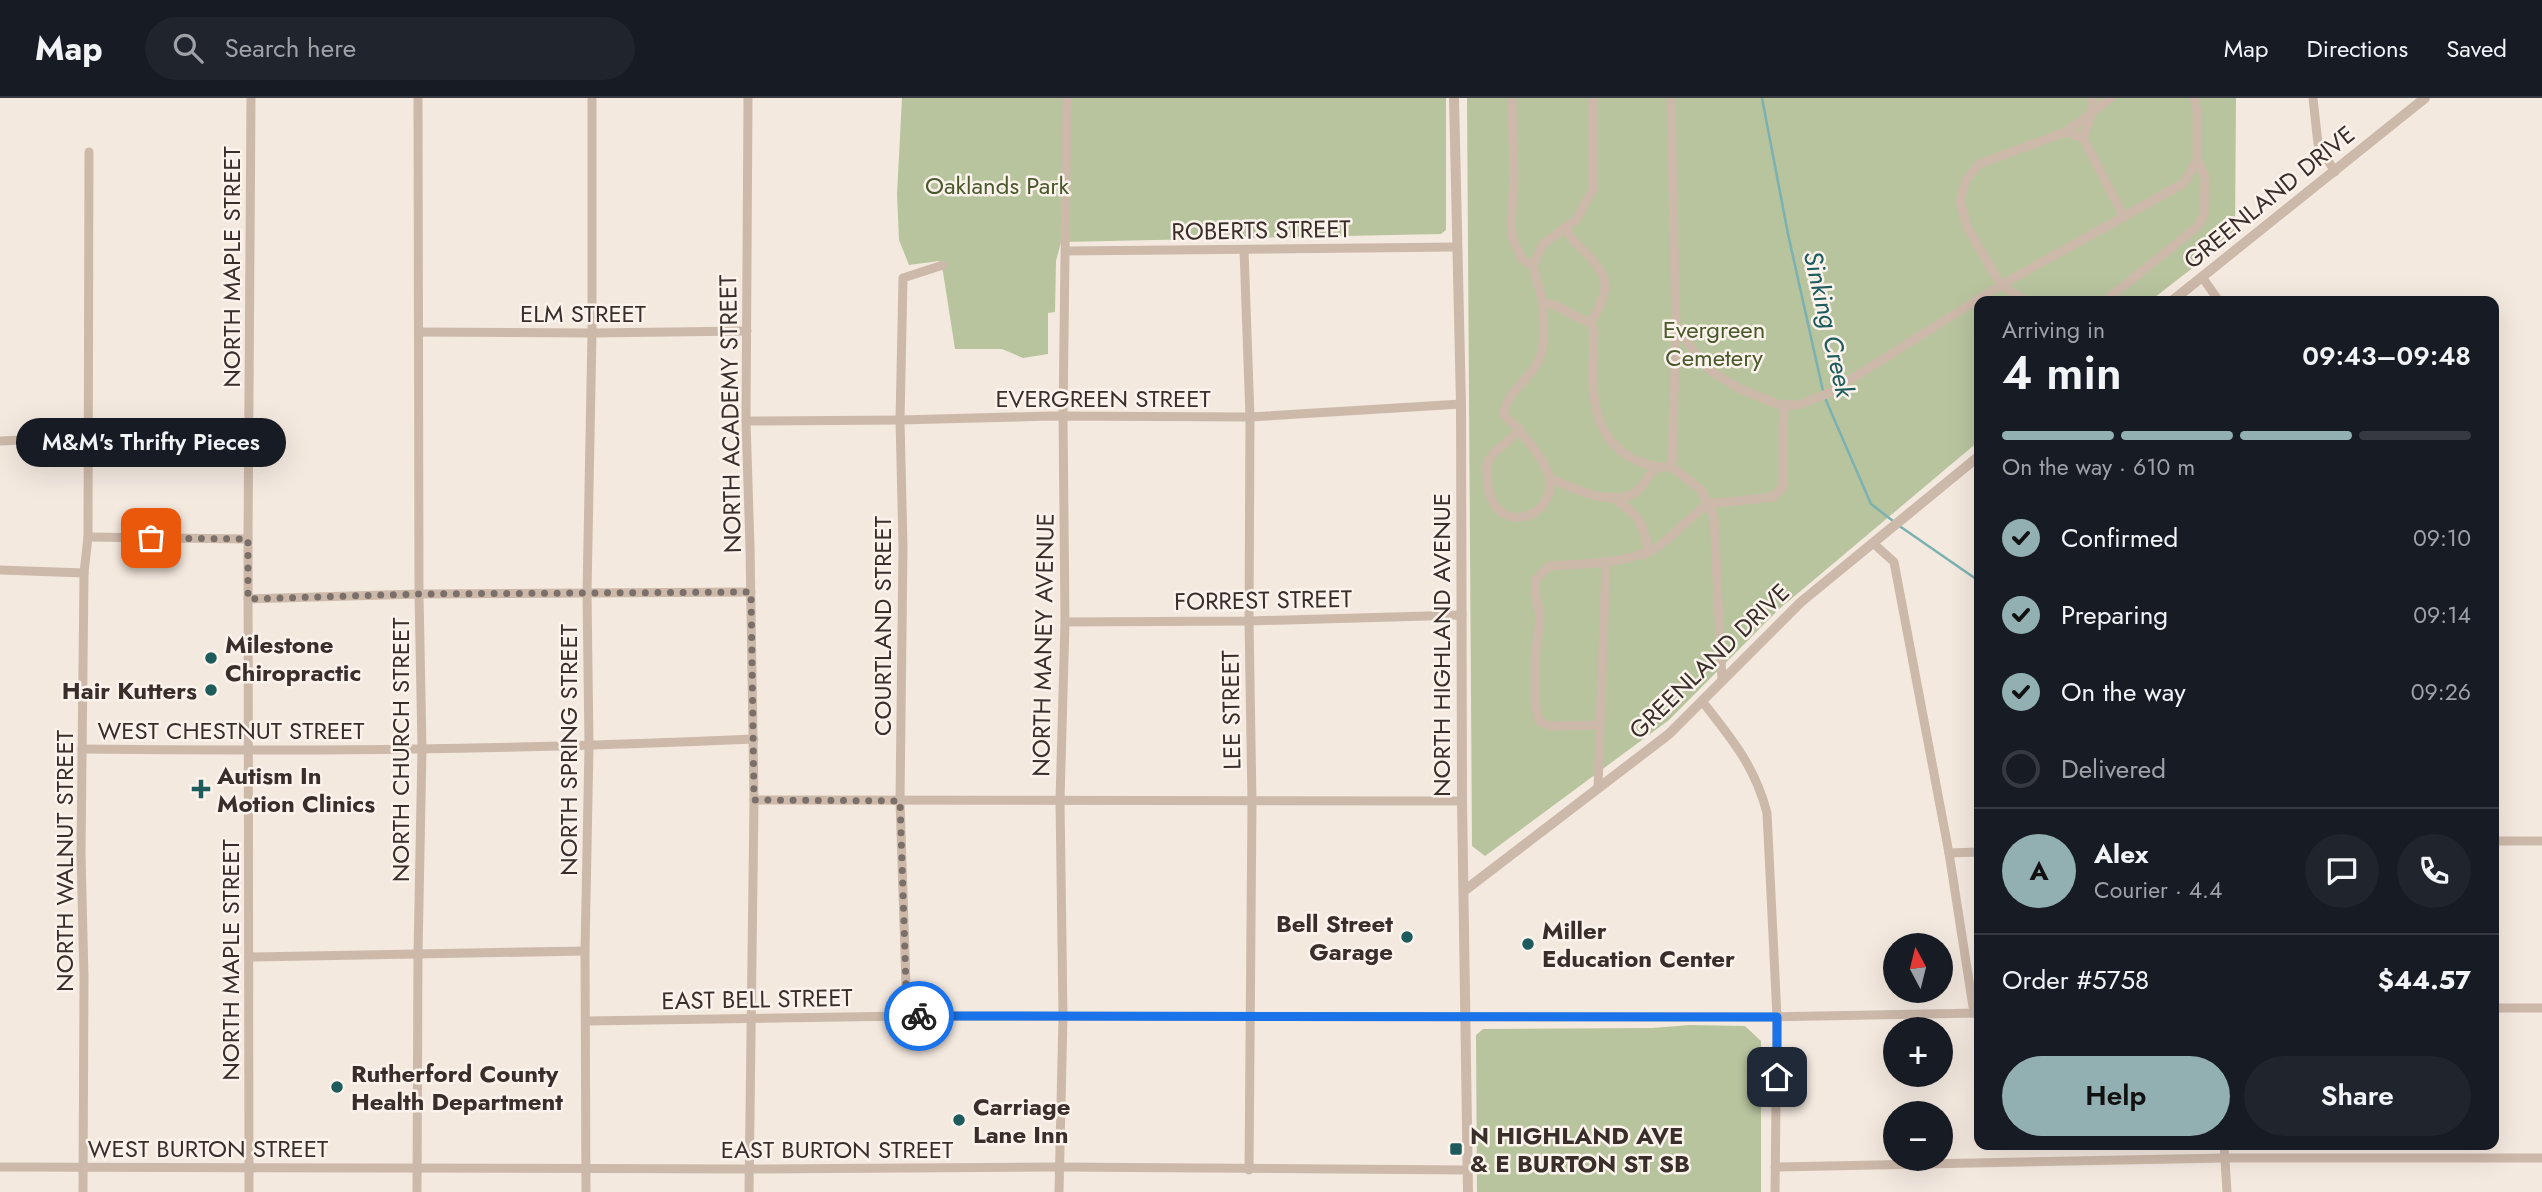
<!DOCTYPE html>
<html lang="en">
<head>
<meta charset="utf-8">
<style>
	:root { --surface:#171b24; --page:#20242c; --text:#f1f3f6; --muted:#9ea1a6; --line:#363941; --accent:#92afb1 }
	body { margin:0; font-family:Jost,sans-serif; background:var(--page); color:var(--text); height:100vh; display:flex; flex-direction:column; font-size:26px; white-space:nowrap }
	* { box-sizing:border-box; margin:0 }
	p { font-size:23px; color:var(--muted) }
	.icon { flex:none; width:38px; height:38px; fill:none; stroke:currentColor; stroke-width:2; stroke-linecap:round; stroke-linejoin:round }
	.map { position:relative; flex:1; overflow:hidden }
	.sheet { position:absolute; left:1974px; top:198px; width:525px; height:854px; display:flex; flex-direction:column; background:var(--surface); border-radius:14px; box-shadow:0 7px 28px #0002 }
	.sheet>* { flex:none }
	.needle { width:46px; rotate:353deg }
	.buttons { position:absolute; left:1883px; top:835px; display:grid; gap:14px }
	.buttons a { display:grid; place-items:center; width:70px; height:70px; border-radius:50%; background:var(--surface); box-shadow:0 7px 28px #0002; font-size:35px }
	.pin { position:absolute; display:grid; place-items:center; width:60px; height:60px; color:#fff; margin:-30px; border-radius:14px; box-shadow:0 4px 10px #0006 }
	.courier { position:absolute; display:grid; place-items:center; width:70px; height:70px; margin:-35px; border:5px solid #1a73e8; border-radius:50%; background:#fff; color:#222; box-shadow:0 2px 9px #0007 }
	.bubble { position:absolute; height:49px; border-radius:24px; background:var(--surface); box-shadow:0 7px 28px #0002; font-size:23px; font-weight:600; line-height:49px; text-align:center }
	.summary em { font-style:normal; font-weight:600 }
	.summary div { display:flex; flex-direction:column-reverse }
	.summary { display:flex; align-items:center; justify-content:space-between; height:119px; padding:0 28px }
	h1 { font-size:46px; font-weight:600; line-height:52px }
	.bar { display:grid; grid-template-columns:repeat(4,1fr); gap:10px 7px; align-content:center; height:84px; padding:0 28px }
	.bar i { height:9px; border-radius:5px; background:var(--line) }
	.bar .active { background:var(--accent) }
	.bar p { grid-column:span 4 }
	.line { display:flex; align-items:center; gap:18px; padding:0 28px; border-top:2px solid var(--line) }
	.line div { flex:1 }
	.round { display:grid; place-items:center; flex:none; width:74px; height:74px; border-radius:37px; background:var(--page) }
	ol { padding:0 28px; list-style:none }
	li { display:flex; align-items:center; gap:21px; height:77px }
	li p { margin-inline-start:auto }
	li .icon { padding:7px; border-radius:50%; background:var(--accent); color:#111; stroke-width:4 }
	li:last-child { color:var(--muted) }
	li i { width:38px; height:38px; border:4px solid var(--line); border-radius:50% }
	.button { display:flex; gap:14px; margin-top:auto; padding:14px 28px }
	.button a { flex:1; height:80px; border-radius:42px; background:var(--accent); color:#111; font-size:28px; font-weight:600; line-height:80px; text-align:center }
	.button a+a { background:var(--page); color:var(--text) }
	header { display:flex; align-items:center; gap:42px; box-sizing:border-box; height:98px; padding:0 35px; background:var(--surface); border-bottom:2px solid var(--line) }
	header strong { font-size:33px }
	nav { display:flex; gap:38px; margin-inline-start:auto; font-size:24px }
	.search { width:490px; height:63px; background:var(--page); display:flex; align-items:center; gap:18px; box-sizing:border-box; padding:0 24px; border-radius:38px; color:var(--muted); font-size:26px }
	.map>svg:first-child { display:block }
	.green { fill:#b8c49e }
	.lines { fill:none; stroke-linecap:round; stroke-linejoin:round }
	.stream { stroke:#7cb1b2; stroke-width:2.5 }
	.minor { stroke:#cdb9aa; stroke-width:9 }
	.tertiary { stroke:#cdb9aa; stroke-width:10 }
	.done { stroke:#7b6f69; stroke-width:7; stroke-dasharray:0 12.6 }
	.route { stroke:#1a73e8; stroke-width:9 }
	.poi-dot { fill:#1d5b5d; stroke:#fbf3ec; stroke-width:2.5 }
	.labels { text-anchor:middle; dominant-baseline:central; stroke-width:5; stroke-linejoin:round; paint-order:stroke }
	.park-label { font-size:24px; fill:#4a592c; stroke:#fbf3ec }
	.street-label { font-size:24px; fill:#3a2e2a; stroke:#fbf3ec }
	.poi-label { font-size:24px; font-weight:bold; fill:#3a2e2a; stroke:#fbf3ec; text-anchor:start }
	.water-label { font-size:26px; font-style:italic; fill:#1d5b5d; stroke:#fbf3ec }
</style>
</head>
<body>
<header>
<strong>Map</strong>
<div class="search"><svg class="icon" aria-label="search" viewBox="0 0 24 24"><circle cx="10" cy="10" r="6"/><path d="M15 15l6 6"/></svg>Search here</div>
<nav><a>Map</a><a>Directions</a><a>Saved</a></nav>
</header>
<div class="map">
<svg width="2542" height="1094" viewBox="0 0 2542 1094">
	<rect width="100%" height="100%" fill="#f4e9df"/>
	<g class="green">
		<polygon points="902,0 1446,0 1446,132 1441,136 1061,144 1056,163 1055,214 1048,215 1048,256 1023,260 1002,251 955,251 943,174 939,163 909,167 899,142 897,96"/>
		<polygon points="1467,0 2236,0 2235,137 2150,203 1979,203 1979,343 1778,512 1669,622 1485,758 1472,748"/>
		<polygon points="1690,927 1745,928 1761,943 1761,1094 1477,1094 1476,937 1483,931 1652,930"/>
	</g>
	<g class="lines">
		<g class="stream">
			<polyline points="1762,0 1788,136 1823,293"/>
			<polyline points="1825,300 1871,406 1893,423"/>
			<polyline points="1898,427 1979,483"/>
		</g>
		<g class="minor">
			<polyline points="748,0 746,323 750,449 754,702 749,1094"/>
			<polyline points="1512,0 1514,83 1511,126 1513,142 1522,161 1533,168"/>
			<polyline points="1671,0 1676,230 1709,272 1740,291 1777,306 1798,307 1829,295 2001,187 2184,85 2197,62"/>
			<polyline points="2313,0 2318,46 2335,74"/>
			<polyline points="2066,34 2083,40 2124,119"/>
			<polyline points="2083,40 2092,15 2092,0"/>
			<path d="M1566 128C1569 139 1574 143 1582 151 1611 180 1611 189 1591 224 1573 221 1560 205 1543 205L1533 168 1542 147 1576 122 1593 91V0"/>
			<polyline points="1244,152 1250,319 1249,523 1252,703 1249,1072"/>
			<polyline points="1066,153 1456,149"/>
			<polyline points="2202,179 2219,203"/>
			<polyline points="2026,203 2001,187 1967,129 1960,103 1966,82 1979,66 2066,34 2111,0"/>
			<polyline points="2105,203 2197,129 2204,117 2205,79 2197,62 2197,13 2194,0"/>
			<path d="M1591 224 1594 233C1593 277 1585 334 1630 359 1645 367 1656 370 1672 369L1676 230"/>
			<polyline points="419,234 592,235 747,233"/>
			<polyline points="746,323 900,322 1051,318 1250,319 1461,306"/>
			<path d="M1519 330C1512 345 1493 349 1487 366 1485 372 1488 381 1488 388 1495 438 1553 422 1550 383 1549 365 1517 329 1504 317 1506 292 1530 283 1539 261 1546 245 1543 222 1543 205"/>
			<polyline points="0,343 88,339"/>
			<polyline points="1672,369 1701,392 1708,406 1773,399 1783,389 1783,327 1785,306"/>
			<path d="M1551 381C1573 390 1606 407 1631 397 1644 391 1646 377 1657 370"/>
			<polyline points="88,439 248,441"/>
			<polyline points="1873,445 1894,464 1949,755 1974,915"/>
			<path d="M1643 457C1669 446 1684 422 1708 406L1714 419 1722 582"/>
			<polyline points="0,472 84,475"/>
			<polyline points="248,501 419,496 751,494"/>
			<polyline points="1065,524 1249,523 1462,517"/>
			<path d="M1702 603C1731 640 1755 668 1767 715L1777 919 1775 1094"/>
			<path d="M1600 627 1549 628 1539 623 1535 604V561L1540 518 1535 496 1536 481 1549 468C1571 466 1634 466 1648 451 1643 422 1637 416 1612 399"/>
			<path d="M82 651C306 654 530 651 754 641"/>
			<polyline points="1598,690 1606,463"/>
			<polyline points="754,702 1462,703"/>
			<polyline points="2494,743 2542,743"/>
			<polyline points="1949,755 1979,754"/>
			<polyline points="249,859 585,853"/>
			<polyline points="2494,910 2542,910"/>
			<polyline points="907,918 900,703 903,448 900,322 903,180 943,167"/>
			<polyline points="586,923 907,918 1760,919 1979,915"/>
			<polyline points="2224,1046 2227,1094"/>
			<polyline points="0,1069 749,1071 1060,1069 1468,1072"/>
			<polyline points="1775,1069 2225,1060 2542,1060"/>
			<polyline points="83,1094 84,879 81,756 84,475 88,439 89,54"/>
			<polyline points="249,1094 248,441 251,0"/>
			<polyline points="417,1094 418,856 422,650 419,496 418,0"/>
			<polyline points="586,1094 585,853 589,648 587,495 592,235 592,0"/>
			<polyline points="1059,1094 1063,918 1060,702 1065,524 1063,318 1067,0"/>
		</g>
		<g class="tertiary">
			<polyline points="1454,0 1461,306 1462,703 1468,1094"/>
			<polyline points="2172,203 2425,0"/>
			<polyline points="1464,793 1669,636 1801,504 1979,358"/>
		</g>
	</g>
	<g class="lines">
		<polyline class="done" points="151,440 248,441 248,501 419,496 751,494 754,702 900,703 907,918 919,918"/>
		<polyline class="route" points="919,918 1777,919 1777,979"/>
	</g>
	<g class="poi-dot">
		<circle cx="211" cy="560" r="7"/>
		<circle cx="211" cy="592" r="7"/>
		<path d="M197.5 680.5h7v7h7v7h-7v7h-7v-7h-7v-7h7z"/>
		<circle cx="1407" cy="839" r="7"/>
		<circle cx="1528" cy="846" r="7"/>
		<circle cx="337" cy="989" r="7"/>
		<circle cx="959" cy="1022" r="7"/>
		<rect x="1449" y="1044" width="14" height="14" rx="3.5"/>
	</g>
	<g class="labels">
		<g class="park-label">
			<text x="997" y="87">Oaklands Park</text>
			<text x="1714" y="231">Evergreen<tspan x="1714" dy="28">Cemetery</tspan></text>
		</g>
		<g class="street-label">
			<text transform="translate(2269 99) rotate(-39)">GREENLAND DRIVE</text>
			<text transform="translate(1261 132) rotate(-1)">ROBERTS STREET</text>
			<text transform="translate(231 169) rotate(-90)">NORTH MAPLE STREET</text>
			<text x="583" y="215">ELM STREET</text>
			<text x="1103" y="300">EVERGREEN STREET</text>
			<text transform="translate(730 316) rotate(-91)">NORTH ACADEMY STREET</text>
			<text transform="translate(1263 502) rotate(-1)">FORREST STREET</text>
			<text transform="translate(882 528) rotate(-90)">COURTLAND STREET</text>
			<text transform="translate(1043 547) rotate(-89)">NORTH MANEY AVENUE</text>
			<text transform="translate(1441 547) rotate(-90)">NORTH HIGHLAND AVENUE</text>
			<text transform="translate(1709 563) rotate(-44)">GREENLAND DRIVE</text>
			<text transform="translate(1231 612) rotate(-91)">LEE STREET</text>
			<text x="231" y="632">WEST CHESTNUT STREET</text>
			<text transform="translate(400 652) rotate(-90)">NORTH CHURCH STREET</text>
			<text transform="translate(568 652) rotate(-90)">NORTH SPRING STREET</text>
			<text transform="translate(64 763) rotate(-90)">NORTH WALNUT STREET</text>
			<text transform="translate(230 862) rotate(-90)">NORTH MAPLE STREET</text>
			<text transform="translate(757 901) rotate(-1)">EAST BELL STREET</text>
			<text x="208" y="1050">WEST BURTON STREET</text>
			<text x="837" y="1051">EAST BURTON STREET</text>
		</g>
		<g class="poi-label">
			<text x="225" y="546">Milestone<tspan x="225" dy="28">Chiropractic</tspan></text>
			<text x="197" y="592" text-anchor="end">Hair Kutters</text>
			<text x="217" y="677">Autism In<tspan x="217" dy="28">Motion Clinics</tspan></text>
			<text x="1393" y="825" text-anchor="end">Bell Street<tspan x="1393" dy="28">Garage</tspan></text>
			<text x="1542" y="832">Miller<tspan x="1542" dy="28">Education Center</tspan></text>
			<text x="351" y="975">Rutherford County<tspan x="351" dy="28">Health Department</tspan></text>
			<text x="973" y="1008">Carriage<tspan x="973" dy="28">Lane Inn</tspan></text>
			<text x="1470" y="1037">N HIGHLAND AVE<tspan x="1470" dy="28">&amp; E BURTON ST SB</tspan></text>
		</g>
		<g class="water-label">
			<text transform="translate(1829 226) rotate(77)">Sinking Creek</text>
		</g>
	</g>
</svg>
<div class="buttons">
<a><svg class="needle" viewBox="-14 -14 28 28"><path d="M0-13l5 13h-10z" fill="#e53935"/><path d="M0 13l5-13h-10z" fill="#9ea1a6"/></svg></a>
<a>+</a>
<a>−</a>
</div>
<div class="pin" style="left:151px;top:440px;background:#ea580c"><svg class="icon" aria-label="bag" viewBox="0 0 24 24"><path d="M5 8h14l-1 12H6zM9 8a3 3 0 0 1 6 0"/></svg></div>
<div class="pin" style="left:1777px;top:979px;background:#1f2937"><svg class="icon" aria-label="home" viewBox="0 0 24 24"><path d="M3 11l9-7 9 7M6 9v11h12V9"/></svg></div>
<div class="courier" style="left:919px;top:918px"><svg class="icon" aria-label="bike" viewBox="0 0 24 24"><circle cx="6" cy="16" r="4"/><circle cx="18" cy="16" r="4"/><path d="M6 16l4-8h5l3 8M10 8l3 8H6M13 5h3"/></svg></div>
<div class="bubble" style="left:16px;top:320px;width:270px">M&amp;M's Thrifty Pieces</div>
<section class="sheet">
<div class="summary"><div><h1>4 min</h1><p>Arriving in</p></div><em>09:43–09:48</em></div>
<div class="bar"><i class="active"></i><i class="active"></i><i class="active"></i><i></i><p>On the way · 610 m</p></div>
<ol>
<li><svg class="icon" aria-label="check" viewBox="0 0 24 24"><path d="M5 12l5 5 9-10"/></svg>Confirmed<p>09:10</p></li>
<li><svg class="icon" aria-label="check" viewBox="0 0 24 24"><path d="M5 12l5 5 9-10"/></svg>Preparing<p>09:14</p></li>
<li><svg class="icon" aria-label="check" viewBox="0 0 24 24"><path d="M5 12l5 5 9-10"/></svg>On the way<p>09:26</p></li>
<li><i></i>Delivered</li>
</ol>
<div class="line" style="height:126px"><b class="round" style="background:var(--accent);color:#111">A</b><div><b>Alex</b><p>Courier · 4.4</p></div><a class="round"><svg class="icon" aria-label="chat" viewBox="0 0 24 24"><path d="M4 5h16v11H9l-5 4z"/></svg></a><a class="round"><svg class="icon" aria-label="phone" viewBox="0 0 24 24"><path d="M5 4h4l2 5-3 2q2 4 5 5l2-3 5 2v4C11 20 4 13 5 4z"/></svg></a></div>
<div class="line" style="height:91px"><div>Order #5758</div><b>$44.57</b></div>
<div class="button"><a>Help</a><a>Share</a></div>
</section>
</div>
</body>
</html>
